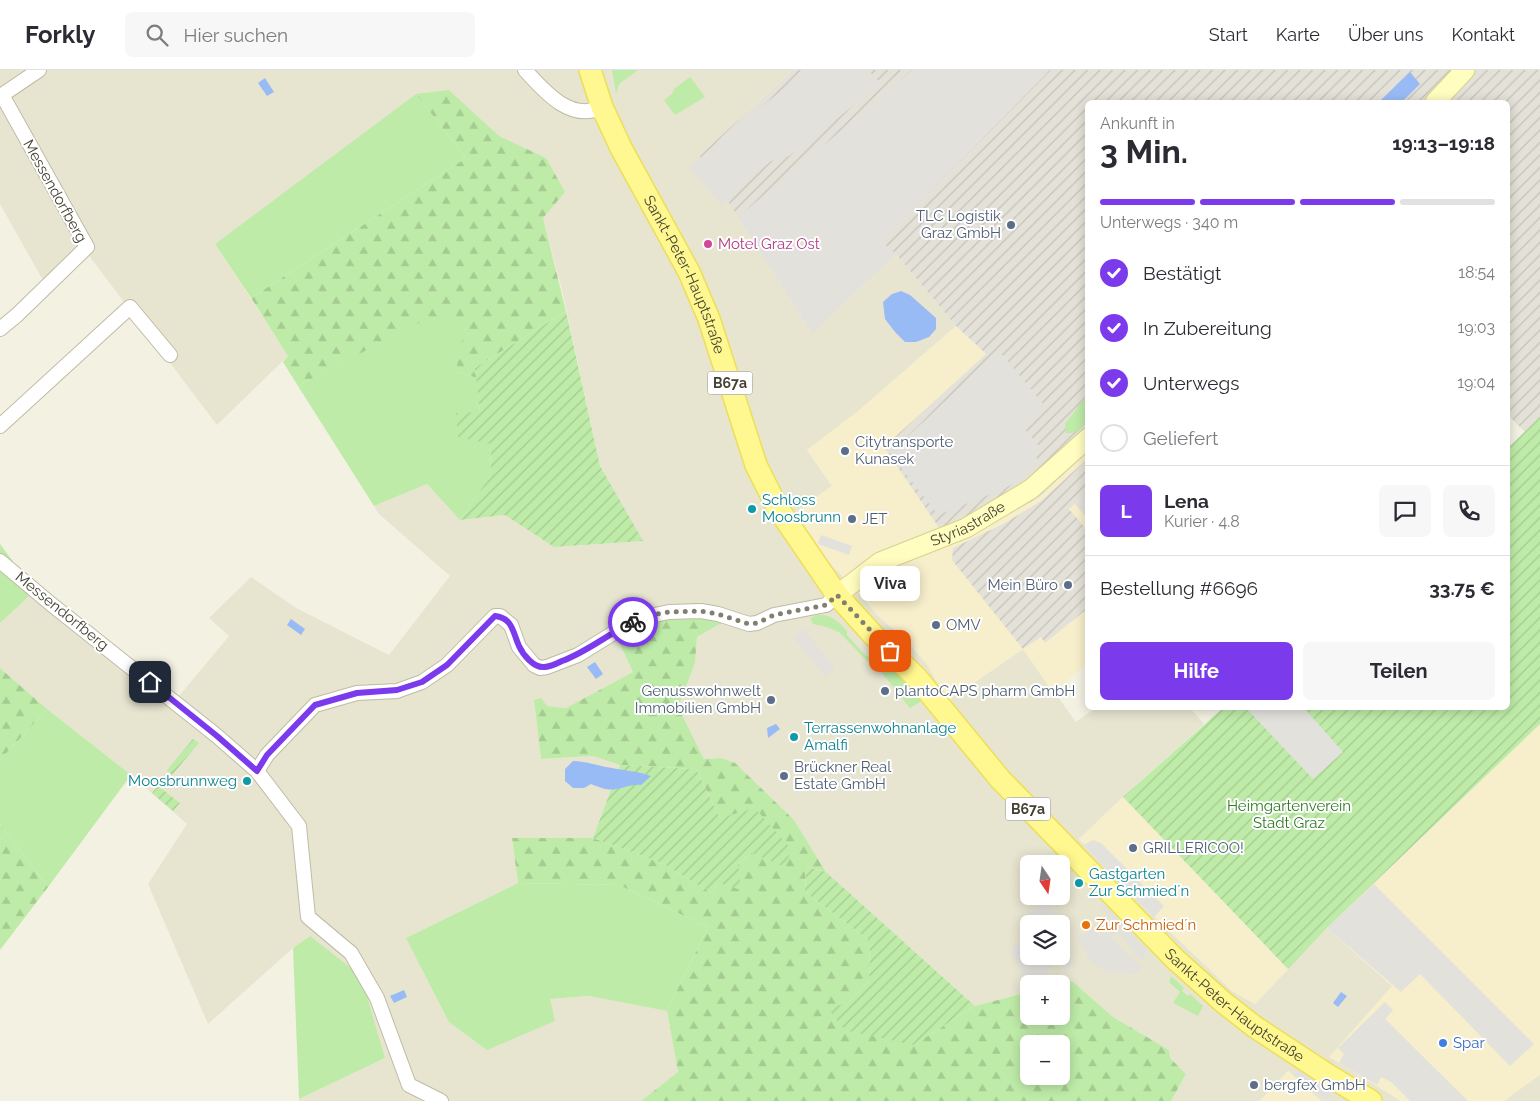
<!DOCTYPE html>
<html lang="de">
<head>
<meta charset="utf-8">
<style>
	:root { --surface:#fff; --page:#f7f7f7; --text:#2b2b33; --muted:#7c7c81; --line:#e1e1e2; --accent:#7c3aed }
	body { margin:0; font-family:Raleway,sans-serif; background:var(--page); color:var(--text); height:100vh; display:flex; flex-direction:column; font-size:19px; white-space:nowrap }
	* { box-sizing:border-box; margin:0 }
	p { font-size:16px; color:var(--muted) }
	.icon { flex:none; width:28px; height:28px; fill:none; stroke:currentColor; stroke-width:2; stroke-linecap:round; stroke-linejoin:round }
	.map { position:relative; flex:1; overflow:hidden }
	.side { position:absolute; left:1085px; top:30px; width:425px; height:610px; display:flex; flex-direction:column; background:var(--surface); border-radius:8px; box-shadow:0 2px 12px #0003 }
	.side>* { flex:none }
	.needle { width:32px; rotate:167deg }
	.fabs { position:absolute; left:1020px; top:785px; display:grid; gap:10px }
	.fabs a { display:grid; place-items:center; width:50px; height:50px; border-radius:8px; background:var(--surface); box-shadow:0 2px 12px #0003; font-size:25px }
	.pin { position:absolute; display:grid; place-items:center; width:42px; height:42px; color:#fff; margin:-21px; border-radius:10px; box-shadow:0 2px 8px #0006 }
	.courier { position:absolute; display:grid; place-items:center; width:50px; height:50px; margin:-25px; border:4px solid #7c3aed; border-radius:50%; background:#fff; color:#222; box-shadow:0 1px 6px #0007 }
	.bubble { position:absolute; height:35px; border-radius:8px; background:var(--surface); box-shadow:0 2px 12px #0003; font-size:16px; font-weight:700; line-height:35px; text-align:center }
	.headline em { font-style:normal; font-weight:700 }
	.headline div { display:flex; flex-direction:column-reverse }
	.headline { display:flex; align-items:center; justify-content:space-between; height:85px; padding:0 15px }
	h1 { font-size:32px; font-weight:700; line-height:38px }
	.bar { display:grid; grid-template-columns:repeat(4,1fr); gap:8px 5px; align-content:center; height:60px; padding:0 15px }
	.bar i { height:6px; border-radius:4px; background:var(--line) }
	.bar .current { background:var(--accent) }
	.bar p { grid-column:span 4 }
	.line { display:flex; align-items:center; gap:12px; padding:0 15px; border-top:1px solid var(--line) }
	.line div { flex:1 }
	.round { display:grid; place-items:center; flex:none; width:52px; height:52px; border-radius:8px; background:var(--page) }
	ol { padding:0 15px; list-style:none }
	li { display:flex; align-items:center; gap:15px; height:55px }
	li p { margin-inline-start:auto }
	li .icon { padding:5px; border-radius:50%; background:var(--accent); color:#fff; stroke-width:4 }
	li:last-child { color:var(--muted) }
	li i { width:28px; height:28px; border:2px solid var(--line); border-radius:50% }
	.button { display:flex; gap:10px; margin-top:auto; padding:10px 15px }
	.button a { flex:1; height:58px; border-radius:8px; background:var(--accent); color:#fff; font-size:20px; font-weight:700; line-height:58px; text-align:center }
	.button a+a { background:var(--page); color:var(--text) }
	header { display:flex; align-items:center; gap:30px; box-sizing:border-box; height:70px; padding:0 25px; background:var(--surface); border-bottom:1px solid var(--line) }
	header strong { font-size:24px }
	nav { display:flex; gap:28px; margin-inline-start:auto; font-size:18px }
	.search { width:350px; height:45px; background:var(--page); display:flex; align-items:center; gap:12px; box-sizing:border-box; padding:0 18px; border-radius:8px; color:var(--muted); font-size:19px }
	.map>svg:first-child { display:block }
	.residential { fill:#e7e5d0; fill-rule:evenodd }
	.commercial { fill:#f7eecb }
	.industrial { fill:url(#industrial-furrows) }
	.green { fill:#beeba8 }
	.forest { fill:url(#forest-firs); fill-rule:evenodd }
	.garden { fill:url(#garden-furrows) }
	.parking { fill:#e3e1dc }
	.water { fill:#99bbf5 }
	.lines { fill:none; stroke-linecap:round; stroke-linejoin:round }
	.street-casing { stroke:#bfbba5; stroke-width:16 }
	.secondary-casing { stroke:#d6d38e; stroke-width:21 }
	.primary-casing { stroke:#ecdf57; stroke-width:24 }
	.street { stroke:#fff; stroke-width:14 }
	.secondary { stroke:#fffdc0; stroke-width:19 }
	.primary { stroke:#fff78f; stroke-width:21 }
	.done { stroke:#827f70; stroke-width:5; stroke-dasharray:0 9 }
	.route { stroke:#7c3aed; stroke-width:6 }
	.service-dot { fill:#5c6f8a; stroke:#fff; stroke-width:2 }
	.hotel-dot { fill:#d1479c; stroke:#fff; stroke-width:2 }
	.culture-dot { fill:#0f9aa8; stroke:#fff; stroke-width:2 }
	.food-dot { fill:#e8710a; stroke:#fff; stroke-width:2 }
	.shop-dot { fill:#3f7fe0; stroke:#fff; stroke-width:2 }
	.labels { text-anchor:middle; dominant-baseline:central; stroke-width:4; stroke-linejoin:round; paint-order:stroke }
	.shield { fill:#fff; stroke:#7d7a70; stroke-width:1 }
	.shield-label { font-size:14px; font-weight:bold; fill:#454133 }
	.street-label { font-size:15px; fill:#454133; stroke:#fff }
	.service-label { font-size:15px; fill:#4e5e75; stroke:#fff; text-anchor:start }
	.hotel-label { font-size:15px; fill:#b23c85; stroke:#fff; text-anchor:start }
	.culture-label { font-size:15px; fill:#0d838f; stroke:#fff; text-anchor:start }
	.park-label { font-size:15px; fill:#307a22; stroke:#fff }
	.food-label { font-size:15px; fill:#c56008; stroke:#fff; text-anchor:start }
	.shop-label { font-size:15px; fill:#366cbe; stroke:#fff; text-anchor:start }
</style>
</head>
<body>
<header>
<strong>Forkly</strong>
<div class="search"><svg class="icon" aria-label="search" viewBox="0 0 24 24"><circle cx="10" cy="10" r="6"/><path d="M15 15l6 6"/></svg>Hier suchen</div>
<nav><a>Start</a><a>Karte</a><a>Über uns</a><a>Kontakt</a></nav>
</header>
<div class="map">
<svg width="1540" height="1031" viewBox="0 0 1540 1031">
	<defs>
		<pattern id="industrial-furrows" width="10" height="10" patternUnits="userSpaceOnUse" patternTransform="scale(1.25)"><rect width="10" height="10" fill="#e4e1d8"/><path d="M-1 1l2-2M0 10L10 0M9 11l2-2" fill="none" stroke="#c5c2ba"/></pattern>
		<pattern id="forest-firs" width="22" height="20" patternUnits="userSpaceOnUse" patternTransform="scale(1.25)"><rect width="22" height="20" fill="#beeba8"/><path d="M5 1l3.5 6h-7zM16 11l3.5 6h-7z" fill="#a5cb91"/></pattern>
		<pattern id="garden-furrows" width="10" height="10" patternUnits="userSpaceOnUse" patternTransform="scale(1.25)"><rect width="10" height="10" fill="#beeba8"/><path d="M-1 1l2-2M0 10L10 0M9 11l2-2" fill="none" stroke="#a5cb91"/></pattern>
	</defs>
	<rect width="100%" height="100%" fill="#f3f1e2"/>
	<g class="residential">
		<path d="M0 0H793L699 86 812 263 896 184 956 256 857 342 807 380 832 416 794 444 824 487 868 533 875 543 892 558 898 561 927 594 939 616 949 630 1023 579 1076 652 1095 638H1190L1204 654 1123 727 1079 769 1158 850 1232 921 1255 934 1327 858 1392 916 1387 1022 1401 1031H1321L1288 1001 1260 1031H1171L1186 1004 1170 988 1169 980 1113 947 1072 911 1060 914H1029V922L975 936 826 802 794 750 721 688 704 689 678 637 695 593 697 567 739 543 696 533 616 566 633 602 566 638 547 636 534 630 541 689 594 686 620 695 593 768H512L518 813 406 868 550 929 589 926 667 941 678 1002 641 1031H299V1029L385 988 310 866 293 878 208 954 148 814 187 754 131 705 47 639 0 598V553L40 516 179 626 229 566 209 548 251 507 296 538 389 585 450 506 379 444 374 436 427 414 460 450 505 445 554 477 642 471 600 396 563 224 543 148 546 88 499 67 449 20 215 174 288 286 217 355 87 183 48 219 0 134ZM1029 794H1061V826H1029ZM1029 854H1061V886H1029Z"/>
		<polygon points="1540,1005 1540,1031 1504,1031 1522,1016"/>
	</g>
	<g class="commercial">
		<polygon points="956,256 986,285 884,378 1041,426 1087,382 1087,594 1053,623 1023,579 949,630 939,616 927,594 898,561 892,558 875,543 868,533 824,487 794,443 832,416 807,380 857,342"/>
		<polygon points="1540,654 1540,1005 1504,1031 1401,1031 1329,987 1392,916 1327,858"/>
		<polygon points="1123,727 1288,899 1255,934 1232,921 1158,850 1079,769"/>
		<polygon points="1288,1001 1321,1031 1260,1031"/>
	</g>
	<g class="industrial">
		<polygon points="793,0 1540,0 1540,347 1525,362 1508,345 1508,32 1088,32 1087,382 1041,426 999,450 950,474 884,377 986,284 956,256 896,184 812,263 699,86"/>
		<polygon points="1085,391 1087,393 1087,423 1069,439 1087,460 1087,539 1045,573 1041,567 1023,579 952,490 953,478 1003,454 1041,431"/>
	</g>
	<g class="green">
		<polygon points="612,0 638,0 619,14 616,24"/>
		<polygon points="690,7 705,27 675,45 664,30 672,24 674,19"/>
		<polygon points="416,24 466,88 251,228 215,174"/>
		<polygon points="456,245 469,266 458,302 477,308 480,342 491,374 490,406 460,450 427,414 374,436 298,316 430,246"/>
		<path d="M1087 325V353C1081 359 1075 364 1066 363L1065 354Z"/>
		<polygon points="0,474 20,501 40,516 0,553"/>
		<path d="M817 545C831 544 837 550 847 561V565L866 586 874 587 897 602 923 630 910 638 871 589 867 591 839 562 826 557 813 554 810 548Z"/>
		<polygon points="47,639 131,705 48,817 0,754 0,690"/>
		<polygon points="518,813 619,815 708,857 667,941 589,926 550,929 555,951 487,980 449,952 406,868"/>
		<polygon points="310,866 361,906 385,988 299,1029 293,878"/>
		<polygon points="1171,906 1184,918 1182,921 1188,926 1190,924 1203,936 1198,946 1173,933 1180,922 1169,912"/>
	</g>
	<g class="forest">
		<polygon points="449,20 499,66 546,88 565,122 543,148 566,241 475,298 477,308 458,302 455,276 469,266 456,246 438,257 430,247 298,316 283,292 288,286 251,228 466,88 416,24"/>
		<path d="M696 533 739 543 697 567 695 593 678 637 704 689 721 688 735 693 794 750 826 802 806 797 805 822 870 871 869 911 849 932 913 975 975 936 1029 922V946H1061L1060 914 1072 911 1113 947 1169 980 1170 988 1186 1004 1171 1031H641L678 1002 667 941 708 857 619 815 518 813 512 768H593L662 793 713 824 717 812 751 783 720 748 696 699 620 695 593 686 541 689 534 630 541 628 547 636 566 638 633 602 616 566 626 546ZM1029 974H1061V1006H1029Z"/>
		<polygon points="0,598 47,639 0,690"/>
		<polygon points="0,754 48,817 0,880"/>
	</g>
	<g class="garden">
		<polygon points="566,241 600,396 643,471 554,477 505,445 460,450 490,406 491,374 458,367 456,343 480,342 475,298"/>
		<polygon points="1540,347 1540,654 1327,858 1288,899 1123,727 1223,638 1508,638 1508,378"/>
		<polygon points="193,669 199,673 172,705 167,700"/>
		<polygon points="620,695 696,699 720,748 755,738 791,779 785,797 751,783 738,794 741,820 717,812 713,824 662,793 593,768"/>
		<polygon points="158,716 180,733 173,741 152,723"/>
		<polygon points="806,797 826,802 975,936 913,975 845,960 828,939 849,932 869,911 870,871 805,822"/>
	</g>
	<g class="parking">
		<polygon points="806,0 868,0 881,14 789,86 771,91 746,110 722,136 689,97"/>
		<polygon points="912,0 1050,0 881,171 896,184 812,263 738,147 899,12"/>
		<polygon points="999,281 1044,335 1021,355 1040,377 1034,383 1038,391 1019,411 1001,420 938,445 890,383"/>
		<polygon points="1087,423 1087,448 1075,434"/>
		<polygon points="821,465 852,476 849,485 818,474"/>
		<polygon points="803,558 835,598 825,607 793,567"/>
		<polygon points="1246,638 1304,638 1343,682 1313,709"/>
		<polygon points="1093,770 1101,773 1164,836 1154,847 1084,775"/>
		<polygon points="1374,814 1534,974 1510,996 1420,904 1401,922 1327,858"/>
		<polygon points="1047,831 1053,839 1060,854 1035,854 1028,843"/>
		<polygon points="1103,833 1146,880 1143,890 1138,887 1118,862 1110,866 1122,880 1142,897 1135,904 1107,902 1090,891 1077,867 1095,859 1100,866 1114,858 1101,834"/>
		<polygon points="1061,871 1075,893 1065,900 1054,886 1061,886"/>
		<polygon points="1029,872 1029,886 1048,886 1053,896 1047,900 1049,903 1042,908 1039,905 1028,914 1011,883 1015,874 1021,877"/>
		<polygon points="1385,932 1393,940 1385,949 1468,1031 1410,1031 1391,1012 1381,1007 1377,1015 1339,993 1344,984 1338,978"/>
		<polygon points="1300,998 1332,1022 1327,1030 1294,1006"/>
	</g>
	<g class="water">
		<polygon points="1410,2 1420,14 1402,32 1379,32"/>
		<polygon points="265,8 274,22 267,26 258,13"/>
		<polygon points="901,221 910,225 936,248 936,259 929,267 916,272 905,272 895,262 885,249 883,232 892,224"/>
		<polygon points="291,549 305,559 301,565 287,555"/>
		<polygon points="595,592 603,604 596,609 587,597"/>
		<polygon points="776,654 780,659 768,668 767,658"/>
		<path d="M573 691C586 691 598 696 612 698 627 701 636 701 651 706L641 715C631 714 625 718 616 719 607 721 599 717 591 714L584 718H573L565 711V699Z"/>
		<polygon points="404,920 407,927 394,933 390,926"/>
		<polygon points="1341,922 1347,926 1338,937 1333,933"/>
	</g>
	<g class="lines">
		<defs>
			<g id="street">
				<path d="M525 0C544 21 571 53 602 37"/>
				<polyline points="0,259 17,245 87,177 2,25 39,0"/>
				<polyline points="0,356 130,237 170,285"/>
				<polyline points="0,491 51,534 217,666 257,701 299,756 308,847 351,883 377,928 409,1015 441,1031"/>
				<polyline points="257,701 267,685 315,635 357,623 397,621 422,612 447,595 495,546 500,546 511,555 519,577 534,595 540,598 547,597 578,585 620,559 645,547 669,542 701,541 718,544 749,554 757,553 774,545 826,535 837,525"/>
			</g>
			<g id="secondary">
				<polyline points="1435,32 1465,0"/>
				<path id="s1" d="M837 525 880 492 966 458 1031 419 1088 368"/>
			</g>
			<g id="primary">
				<path id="s2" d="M590 0 602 37 621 78 689 202 709 249 756 395 777 437 837 525 874 566 917 608 1000 709 1175 889 1223 932 1255 957 1328 1005 1371 1031"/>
			</g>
		</defs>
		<use href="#street" class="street-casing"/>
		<use href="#secondary" class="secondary-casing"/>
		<use href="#primary" class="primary-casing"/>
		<use href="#street" class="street"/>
		<use href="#secondary" class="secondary"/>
		<use href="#primary" class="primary"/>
	</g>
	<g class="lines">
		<polyline class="done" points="633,552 645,546 669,542 701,541 718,544 749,554 757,553 774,545 826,535 837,525 890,581"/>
		<path class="route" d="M150 612 217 666 257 701 267 685 315 635 357 623 397 620 422 612 447 595 495 546C513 548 513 563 519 576 523 585 534 598 544 597 550 597 556 594 562 591 587 582 608 564 633 552"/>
	</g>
	<g class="service-dot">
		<circle cx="1011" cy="155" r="5"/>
		<circle cx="845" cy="381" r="5"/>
		<circle cx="852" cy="449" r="5"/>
		<circle cx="1068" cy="515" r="5"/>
		<circle cx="936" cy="555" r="5"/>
		<circle cx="885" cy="621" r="5"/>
		<circle cx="771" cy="630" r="5"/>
		<circle cx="784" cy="706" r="5"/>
		<circle cx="1133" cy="778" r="5"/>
		<circle cx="1254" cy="1015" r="5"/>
	</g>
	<circle class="hotel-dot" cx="708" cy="174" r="5"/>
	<g class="culture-dot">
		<circle cx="752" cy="439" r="5"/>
		<circle cx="794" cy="667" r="5"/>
		<circle cx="247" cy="711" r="5"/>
		<circle cx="1079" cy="813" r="5"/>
	</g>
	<circle class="food-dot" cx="1086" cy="855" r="5"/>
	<circle class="shop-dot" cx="1443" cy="973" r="5"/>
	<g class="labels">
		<g class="shield">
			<rect x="707.5" y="301.5" width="45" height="23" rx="4"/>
			<rect x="1005.5" y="727.5" width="45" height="23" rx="4"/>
		</g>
		<g class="shield-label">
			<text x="730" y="313">B67a</text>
			<text x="1028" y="739">B67a</text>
		</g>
		<g class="street-label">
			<text transform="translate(55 121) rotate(61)">Messendorfberg</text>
			<text stroke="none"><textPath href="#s2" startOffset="226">Sankt-Peter-Hauptstraße</textPath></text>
			<text stroke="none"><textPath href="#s1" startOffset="150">Styriastraße</textPath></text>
			<text transform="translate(62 541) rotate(39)">Messendorfberg</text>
			<text stroke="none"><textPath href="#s2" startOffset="1156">Sankt-Peter-Hauptstraße</textPath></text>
		</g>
		<g class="service-label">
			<text x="1001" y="146" text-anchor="end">TLC Logistik<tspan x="1001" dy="17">Graz GmbH</tspan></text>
			<text x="855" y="372">Citytransporte<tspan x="855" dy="17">Kunasek</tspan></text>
			<text x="862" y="449">JET</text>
			<text x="1058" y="515" text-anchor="end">Mein Büro</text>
			<text x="946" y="555">OMV</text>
			<text x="761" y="621" text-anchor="end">Genusswohnwelt<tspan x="761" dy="17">Immobilien GmbH</tspan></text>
			<text x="895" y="621">plantoCAPS pharm GmbH</text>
			<text x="794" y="697">Brückner Real<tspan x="794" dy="17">Estate GmbH</tspan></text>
			<text x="1143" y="778">GRILLERICOO!</text>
			<text x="1264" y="1015">bergfex GmbH</text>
		</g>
		<g class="hotel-label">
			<text x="718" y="174">Motel Graz Ost</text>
		</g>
		<g class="culture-label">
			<text x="762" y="430">Schloss<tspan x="762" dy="17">Moosbrunn</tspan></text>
			<text x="804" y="658">Terrassenwohnanlage<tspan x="804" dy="17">Amalfi</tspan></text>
			<text x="237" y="711" text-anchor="end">Moosbrunnweg</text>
			<text x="1089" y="804">Gastgarten<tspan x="1089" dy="17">Zur Schmied´n</tspan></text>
		</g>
		<g class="park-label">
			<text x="1289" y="736">Heimgartenverein<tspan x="1289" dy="17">Stadt Graz</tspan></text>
		</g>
		<g class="food-label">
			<text x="1096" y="855">Zur Schmied´n</text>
		</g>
		<g class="shop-label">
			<text x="1453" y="973">Spar</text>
		</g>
	</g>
</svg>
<div class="fabs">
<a><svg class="needle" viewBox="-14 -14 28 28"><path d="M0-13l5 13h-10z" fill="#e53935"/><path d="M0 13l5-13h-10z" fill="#7c7c81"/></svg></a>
<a><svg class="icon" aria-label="layers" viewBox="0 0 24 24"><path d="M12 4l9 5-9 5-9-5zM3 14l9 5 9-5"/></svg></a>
<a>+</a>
<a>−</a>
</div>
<div class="pin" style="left:890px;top:581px;background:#ea580c"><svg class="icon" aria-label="bag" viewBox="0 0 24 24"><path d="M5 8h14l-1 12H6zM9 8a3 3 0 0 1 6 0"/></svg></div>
<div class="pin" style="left:150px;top:612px;background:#1f2937"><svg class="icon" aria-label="home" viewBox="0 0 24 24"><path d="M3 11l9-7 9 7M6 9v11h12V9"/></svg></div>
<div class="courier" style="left:633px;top:552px"><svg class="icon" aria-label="bike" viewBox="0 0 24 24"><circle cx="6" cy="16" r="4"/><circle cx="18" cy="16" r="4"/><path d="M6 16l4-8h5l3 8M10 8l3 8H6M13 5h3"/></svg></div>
<div class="bubble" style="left:860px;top:496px;width:60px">Viva</div>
<section class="side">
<div class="headline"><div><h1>3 Min.</h1><p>Ankunft in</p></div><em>19:13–19:18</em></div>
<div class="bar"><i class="current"></i><i class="current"></i><i class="current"></i><i></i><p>Unterwegs · 340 m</p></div>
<ol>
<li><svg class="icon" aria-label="check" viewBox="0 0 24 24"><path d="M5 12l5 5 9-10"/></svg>Bestätigt<p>18:54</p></li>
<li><svg class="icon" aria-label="check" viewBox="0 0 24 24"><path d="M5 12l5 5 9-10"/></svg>In Zubereitung<p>19:03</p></li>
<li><svg class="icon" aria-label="check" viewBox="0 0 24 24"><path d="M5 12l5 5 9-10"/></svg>Unterwegs<p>19:04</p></li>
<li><i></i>Geliefert</li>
</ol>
<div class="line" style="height:90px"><b class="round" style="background:var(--accent);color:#fff">L</b><div><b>Lena</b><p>Kurier · 4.8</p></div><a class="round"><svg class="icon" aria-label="chat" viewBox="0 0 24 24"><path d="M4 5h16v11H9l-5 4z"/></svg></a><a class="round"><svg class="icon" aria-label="phone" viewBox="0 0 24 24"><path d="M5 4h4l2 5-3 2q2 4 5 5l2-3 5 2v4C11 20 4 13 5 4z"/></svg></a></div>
<div class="line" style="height:65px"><div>Bestellung #6696</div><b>33.75 €</b></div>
<div class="button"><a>Hilfe</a><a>Teilen</a></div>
</section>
</div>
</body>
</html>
